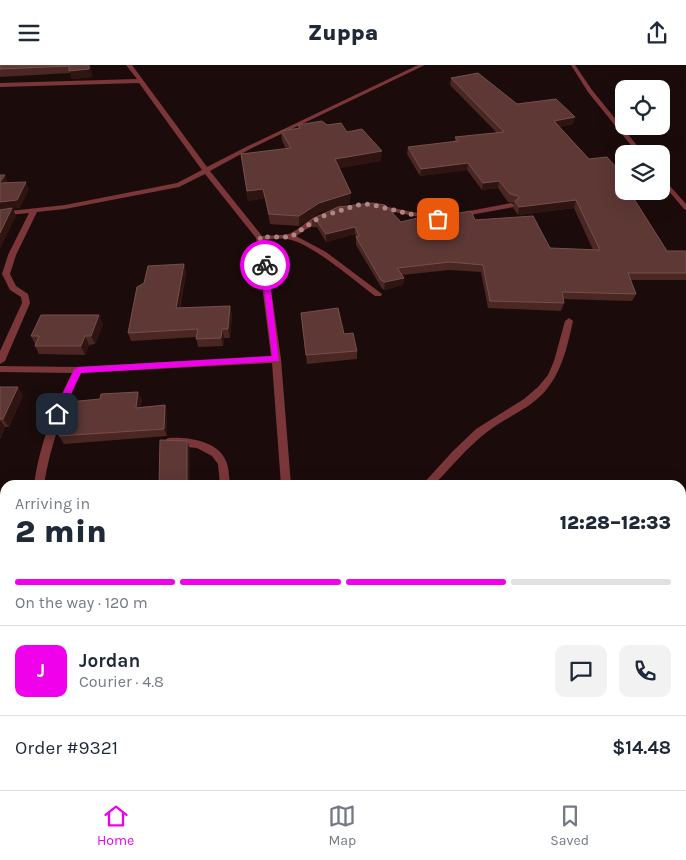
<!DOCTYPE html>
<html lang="en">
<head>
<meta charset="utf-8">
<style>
	:root { --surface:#fff; --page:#f2f2f3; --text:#1f2937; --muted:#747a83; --line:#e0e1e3; --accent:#ef01eb }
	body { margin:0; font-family:Karla,sans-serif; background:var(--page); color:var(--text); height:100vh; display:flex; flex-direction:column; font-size:19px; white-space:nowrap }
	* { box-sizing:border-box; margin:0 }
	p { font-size:16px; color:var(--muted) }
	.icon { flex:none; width:28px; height:28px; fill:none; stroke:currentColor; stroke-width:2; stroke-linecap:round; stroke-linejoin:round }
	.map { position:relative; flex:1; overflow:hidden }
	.drawer { position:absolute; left:0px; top:415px; width:686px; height:310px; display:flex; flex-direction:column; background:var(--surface); border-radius:15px 15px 0 0; box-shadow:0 5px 20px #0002 }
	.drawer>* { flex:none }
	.tools { position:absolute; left:615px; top:15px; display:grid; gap:10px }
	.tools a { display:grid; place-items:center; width:55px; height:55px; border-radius:10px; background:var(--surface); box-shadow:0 5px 20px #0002; font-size:25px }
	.pin { position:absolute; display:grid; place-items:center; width:42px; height:42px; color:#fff; margin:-21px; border-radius:10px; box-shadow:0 2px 8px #0006 }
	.courier { position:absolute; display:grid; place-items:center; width:50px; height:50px; margin:-25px; border:4px solid #ef01eb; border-radius:50%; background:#fff; color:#222; box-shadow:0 1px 6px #0007 }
	.overview em { font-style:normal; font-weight:800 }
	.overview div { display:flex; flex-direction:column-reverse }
	.overview { display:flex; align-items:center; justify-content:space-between; height:85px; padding:0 15px }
	h1 { font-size:32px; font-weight:800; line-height:38px }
	.bar { display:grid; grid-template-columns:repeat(4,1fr); gap:8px 5px; align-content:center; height:60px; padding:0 15px }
	.bar i { height:6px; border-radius:4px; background:var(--line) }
	.bar .on { background:var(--accent) }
	.bar p { grid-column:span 4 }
	.line { display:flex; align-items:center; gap:12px; padding:0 15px; border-top:1px solid var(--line) }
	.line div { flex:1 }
	.round { display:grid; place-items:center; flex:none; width:52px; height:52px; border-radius:10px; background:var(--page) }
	header { display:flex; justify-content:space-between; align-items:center; height:65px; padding:0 15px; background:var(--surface); font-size:22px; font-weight:800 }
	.dock { display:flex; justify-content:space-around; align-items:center; height:70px; border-top:1px solid var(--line); background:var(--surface); font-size:14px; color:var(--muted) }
	.dock a { display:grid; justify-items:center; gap:2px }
	.dock .on { color:var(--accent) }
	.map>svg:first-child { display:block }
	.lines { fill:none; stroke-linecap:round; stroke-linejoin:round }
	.lane { fill:#7a3639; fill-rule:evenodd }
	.street { fill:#7a3639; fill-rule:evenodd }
	.wall { fill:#4a2723 }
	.shaded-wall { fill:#2f1512 }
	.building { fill:#5d3835; stroke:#764f4b }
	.route { fill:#ef01eb }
	.done { stroke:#af8684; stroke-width:5; stroke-dasharray:0 9 }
</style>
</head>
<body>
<header><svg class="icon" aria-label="menu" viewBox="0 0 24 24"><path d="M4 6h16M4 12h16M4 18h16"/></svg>Zuppa<svg class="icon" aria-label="share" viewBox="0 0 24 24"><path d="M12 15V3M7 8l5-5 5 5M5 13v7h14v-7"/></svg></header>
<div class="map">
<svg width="686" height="725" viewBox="0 0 686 725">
	<rect width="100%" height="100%" fill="#1b0c0b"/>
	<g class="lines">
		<g class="lane">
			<polygon points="571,0 575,0 592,25 644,89 638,89 588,27"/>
			<polygon points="661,111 686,139 686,145 684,144 661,117"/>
			<path d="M169 373C188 372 218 376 226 396 229 403 229 412 230 420H220L218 399 212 391 197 383 166 380 165 377 166 374Z"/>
		</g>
		<g class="street">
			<path d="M126 0H132L207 102 248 81 418 0H425L252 83 210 106 262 171C269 170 286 171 291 168 302 163 313 148 327 149V153L305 165 296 171 326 187 382 229 381 231H375C355 216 310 177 287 174 280 173 272 174 264 175L281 294 291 420H281L272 298 81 308C64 344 50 380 44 420H34C39 380 54 344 72 308L0 307V301L78 302 271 291 256 173 205 109 179 122 65 144 37 147 16 190 10 209 16 221 28 229 30 238 5 296 0 299V286L22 238 21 232 10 225 2 209 8 190 29 148 0 151V147L65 140 177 118 202 105 139 18 0 22V18L137 14Z"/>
			<polygon points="511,138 515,140 514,142 459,152 455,150 459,148"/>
			<polygon points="373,139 433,151 437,153 433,155 376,143 373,143"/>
			<path d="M569 253 573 256C566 288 559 319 531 339 515 350 497 358 482 371 465 385 450 403 434 420H422L453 386 476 364 524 334 538 322 548 310 554 296 565 256Z"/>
			<rect x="0" y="451" width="5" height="10"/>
			<polygon points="686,617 686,632 681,635 681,619"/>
			<rect x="0" y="619" width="5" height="14"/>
			<polygon points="225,720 239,720 237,725 223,725"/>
			<polygon points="546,720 567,720 565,725 544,725"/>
		</g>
	</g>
	<g class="wall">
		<polygon points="0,0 90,0 92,12 72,14 70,8 0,12"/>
		<polygon points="451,13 517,39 573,59 559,62 589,94 624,126 634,126 632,131 667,186 686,186 686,215 630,215 636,229 632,236 563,234 564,238 561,246 488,243 481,207 449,205 402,210 404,213 403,220 384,225 381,222 356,180 356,173 355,169 326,177 317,162 312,162 312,154 338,142 319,148 299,161 270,159 265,133 248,136 241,89 286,84 282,76 281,66 298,63 298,60 327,60 347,67 381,96 339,103 350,138 338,142 401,157 475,155 550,183 593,185 574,143 518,150 513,143 514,138 508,137 498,123 482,125 467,105 420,111 407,89 408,82 455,77 455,72 497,68 450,20"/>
		<polygon points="184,199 186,208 180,243 230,241 232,250 230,273 224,273 223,281 198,282 196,272 131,276 128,268"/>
		<polygon points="302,257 344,269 357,286 357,294 307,299"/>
		<polygon points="103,259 95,279 89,280 85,290 39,289 35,281 35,279 31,271"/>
		<polygon points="0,322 23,330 9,362 5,362 1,373 0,373"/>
		<polygon points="142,335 140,342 165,340 167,347 167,371 64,379 59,371"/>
		<polygon points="681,447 686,453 686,501 681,494"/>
	</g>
	<g class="shaded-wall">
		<polygon points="89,0 90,0 92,12 72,14 69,6"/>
		<polygon points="575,52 573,59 552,63 554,56"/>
		<polygon points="382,86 381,96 335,104 335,94"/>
		<polygon points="468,98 467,105 420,111 421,104"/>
		<polygon points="5,110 8,118 3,126 0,121 0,117"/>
		<polygon points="499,116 498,123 482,125 483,118"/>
		<polygon points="26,117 29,125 20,143 13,144 16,151 0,184 0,137"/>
		<polygon points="263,124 265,133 248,136 247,126"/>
		<polygon points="627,126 634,126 632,132"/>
		<polygon points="351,128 350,138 319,148 299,161 299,151 319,138"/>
		<polygon points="576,135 574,143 518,150 519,142"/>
		<polygon points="355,162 355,169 326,177 326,169"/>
		<polygon points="184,199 186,208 178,251 176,243"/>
		<polygon points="404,213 403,220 384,225 385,217"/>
		<polygon points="230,241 232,250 230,273 228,264"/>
		<polygon points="99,250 103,259 95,279 91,271"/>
		<polygon points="222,264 224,273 223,281 221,273"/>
		<polygon points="85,271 89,280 85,290 81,281"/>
		<polygon points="18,322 23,330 9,362 3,354"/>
		<polygon points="138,327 142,335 139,351 136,343"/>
		<polygon points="165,340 167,347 167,371 164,364"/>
		<polygon points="0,355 5,362 1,373 0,372"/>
		<polygon points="187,376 190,384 190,420 187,420"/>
		<polygon points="5,495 5,522 0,537 0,510"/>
		<polygon points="2,552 5,554 5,567 0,579 0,556"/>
	</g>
	<g class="building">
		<polygon points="0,0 89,0 89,4 69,6 69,1 0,4"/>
		<polygon points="478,8 517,39 556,34 575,52 554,56 589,94 607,92 624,111 624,126 629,126 667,186 686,186 686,208 628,208 636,229 562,227 564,238 490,236 483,200 450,197 397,203 404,213 385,217 381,215 356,172 359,171 355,162 326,169 316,155 312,154 338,142 372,138 385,140 401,157 430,150 446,150 471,146 475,155 533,151 550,183 600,185 576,135 519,142 515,136 519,133 518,131 510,129 499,116 483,118 468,98 421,104 408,82 458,76 455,72 504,67 451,13"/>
		<polygon points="322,56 327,60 341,58 347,67 362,64 382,86 335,94 351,128 319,138 299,151 269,149 263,124 247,126 241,89 291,83 281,66 300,63 298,60"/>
		<polygon points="0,110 5,110 0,117"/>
		<polygon points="26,117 17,135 0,137 0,118"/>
		<polygon points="12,143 0,168 0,145"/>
		<polygon points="184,199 176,243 230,241 228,264 222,264 221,273 196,274 198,264 128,268 137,222 144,218 148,201"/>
		<polygon points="338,243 344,269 353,268 357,286 306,290 301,248"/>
		<polygon points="41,250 99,250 91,271 85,271 81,281 35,281 39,271 31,271"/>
		<polygon points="0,322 18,322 3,354 0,354"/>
		<polygon points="138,327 136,343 165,340 164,364 59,371 68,337 100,334 101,329"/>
		<polygon points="160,375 187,376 187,420 159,420"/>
		<polygon points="681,447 686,453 686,484 681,476"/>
		<polygon points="0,467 5,467 5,495 0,510"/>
	</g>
	<polygon class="route" points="265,198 268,200 279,296 81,308 60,351 54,351 53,349 74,305 78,302 272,291 261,200"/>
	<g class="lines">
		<polyline class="done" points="265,200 260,172 291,172 320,152 358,140 369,139 422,152 438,154"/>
	</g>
</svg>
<div class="tools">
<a><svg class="icon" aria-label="locate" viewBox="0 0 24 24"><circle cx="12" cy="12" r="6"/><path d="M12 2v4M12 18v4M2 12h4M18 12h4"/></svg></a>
<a><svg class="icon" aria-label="layers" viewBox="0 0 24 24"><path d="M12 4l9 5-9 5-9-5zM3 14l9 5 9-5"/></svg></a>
</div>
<div class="pin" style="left:438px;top:154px;background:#ea580c"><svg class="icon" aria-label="bag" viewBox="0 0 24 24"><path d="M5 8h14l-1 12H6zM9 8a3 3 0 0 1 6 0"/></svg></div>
<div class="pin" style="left:57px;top:349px;background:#1f2937"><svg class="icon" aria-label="home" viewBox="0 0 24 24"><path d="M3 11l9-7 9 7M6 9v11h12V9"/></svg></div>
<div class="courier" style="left:265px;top:200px"><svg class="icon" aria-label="bike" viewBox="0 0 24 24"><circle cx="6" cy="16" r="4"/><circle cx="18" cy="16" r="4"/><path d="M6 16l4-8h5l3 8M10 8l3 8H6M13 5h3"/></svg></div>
<section class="drawer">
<div class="overview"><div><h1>2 min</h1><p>Arriving in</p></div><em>12:28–12:33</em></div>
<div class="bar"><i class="on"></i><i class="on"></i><i class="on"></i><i></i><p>On the way · 120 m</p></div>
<div class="line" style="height:90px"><b class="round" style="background:var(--accent);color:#fff">J</b><div><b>Jordan</b><p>Courier · 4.8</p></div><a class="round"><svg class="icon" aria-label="chat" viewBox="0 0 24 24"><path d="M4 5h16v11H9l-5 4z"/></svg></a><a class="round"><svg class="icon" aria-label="phone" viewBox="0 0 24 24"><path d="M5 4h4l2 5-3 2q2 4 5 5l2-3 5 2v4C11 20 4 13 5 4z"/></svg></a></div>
<div class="line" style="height:65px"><div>Order #9321</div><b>$14.48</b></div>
</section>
</div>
<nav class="dock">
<a class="on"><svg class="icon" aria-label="home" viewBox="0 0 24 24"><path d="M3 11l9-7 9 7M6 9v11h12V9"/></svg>Home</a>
<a><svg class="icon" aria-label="map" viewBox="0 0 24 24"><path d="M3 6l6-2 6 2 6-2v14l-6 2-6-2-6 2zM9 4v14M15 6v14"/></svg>Map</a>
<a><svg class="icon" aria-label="saved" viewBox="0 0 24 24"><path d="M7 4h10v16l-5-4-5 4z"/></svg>Saved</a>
</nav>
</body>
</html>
